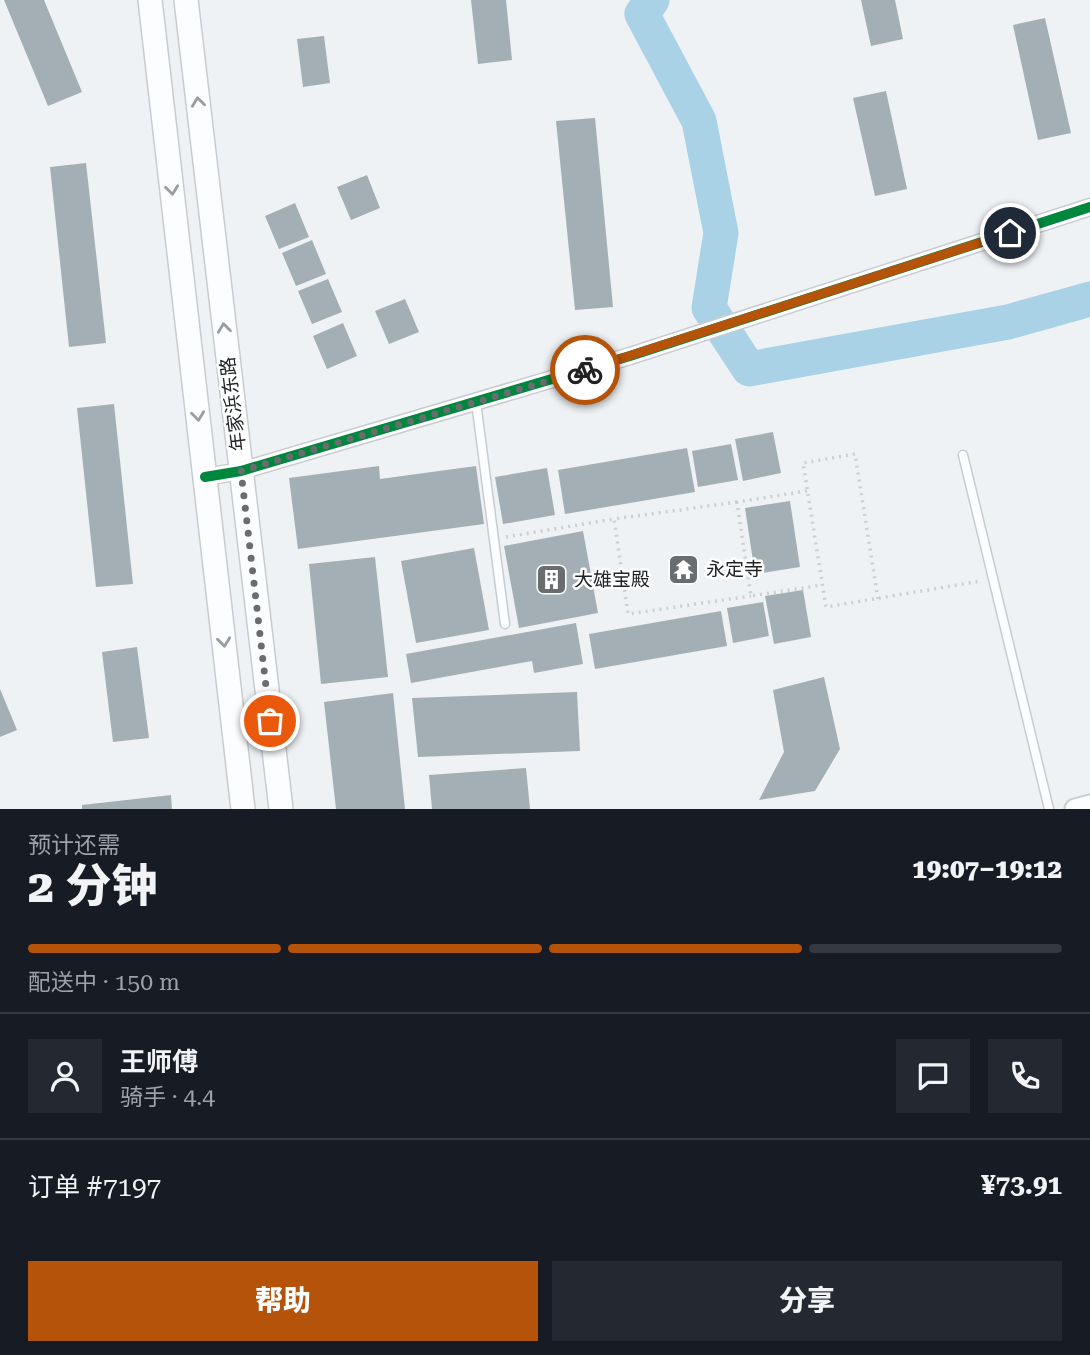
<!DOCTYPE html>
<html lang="zh">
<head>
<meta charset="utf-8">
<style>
	:root { --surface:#171b24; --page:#242831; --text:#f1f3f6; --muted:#9ea1a6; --line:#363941; --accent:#b45309 }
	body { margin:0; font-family:"Roboto Serif","Noto Sans SC",serif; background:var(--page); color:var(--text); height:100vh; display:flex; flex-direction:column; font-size:26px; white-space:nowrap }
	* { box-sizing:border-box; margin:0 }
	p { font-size:23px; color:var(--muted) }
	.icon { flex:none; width:38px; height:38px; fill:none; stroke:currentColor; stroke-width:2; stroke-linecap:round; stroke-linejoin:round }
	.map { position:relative; height:809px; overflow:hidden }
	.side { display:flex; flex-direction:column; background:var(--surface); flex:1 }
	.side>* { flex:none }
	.pin { position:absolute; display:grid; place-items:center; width:60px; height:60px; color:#fff; margin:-30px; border:4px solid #fff; border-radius:50%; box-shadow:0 2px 7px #0007 }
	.courier { position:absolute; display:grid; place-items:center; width:70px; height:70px; margin:-35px; border:5px solid #b45309; border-radius:50%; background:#fff; color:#222; box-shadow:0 2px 9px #0007 }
	.summary em { font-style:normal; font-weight:800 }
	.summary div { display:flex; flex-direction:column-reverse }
	.summary { display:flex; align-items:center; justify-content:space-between; height:119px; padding:0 28px }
	h1 { font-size:46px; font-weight:800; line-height:52px }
	.bar { display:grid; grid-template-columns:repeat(4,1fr); gap:10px 7px; align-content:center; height:84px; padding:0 28px }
	.bar i { height:9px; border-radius:5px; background:var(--line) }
	.bar .selected { background:var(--accent) }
	.bar p { grid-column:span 4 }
	.line { display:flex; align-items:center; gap:18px; padding:0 28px; border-top:2px solid var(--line) }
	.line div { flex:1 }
	.round { display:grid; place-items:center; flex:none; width:74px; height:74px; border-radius:0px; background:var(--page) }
	.action { display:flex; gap:14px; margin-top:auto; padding:14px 28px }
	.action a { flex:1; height:80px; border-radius:0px; background:var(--accent); color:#fff; font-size:28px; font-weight:800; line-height:80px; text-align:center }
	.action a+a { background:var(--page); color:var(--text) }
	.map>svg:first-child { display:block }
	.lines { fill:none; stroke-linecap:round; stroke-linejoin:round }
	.river { stroke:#a9d2e7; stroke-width:35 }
	.building { fill:#a3afb5 }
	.service-casing { stroke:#c9cccf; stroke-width:11 }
	.minor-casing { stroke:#c9cccf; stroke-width:19 }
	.tertiary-casing { stroke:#c9cccf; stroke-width:23 }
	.secondary-casing { stroke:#c9cccf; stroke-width:26 }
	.path { stroke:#cdcfd0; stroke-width:3.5; stroke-dasharray:2 5; stroke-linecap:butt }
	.service { stroke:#fcfdfe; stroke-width:8 }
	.minor { stroke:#fcfdfe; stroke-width:16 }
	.tertiary { stroke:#fcfdfe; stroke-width:19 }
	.secondary { stroke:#fcfdfe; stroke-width:23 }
	.cycleway-casing { stroke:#fff; stroke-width:15 }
	.cycleway { stroke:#00873e; stroke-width:10 }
	.oneway { stroke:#9a9c9d }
	.done { stroke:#696d6f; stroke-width:7; stroke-dasharray:0 12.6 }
	.route { stroke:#b45309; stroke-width:9 }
	.labels { text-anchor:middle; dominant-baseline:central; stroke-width:5; stroke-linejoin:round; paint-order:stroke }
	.street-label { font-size:19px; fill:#222527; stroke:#fff }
	.poi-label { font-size:19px; fill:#222527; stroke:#fff; text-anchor:start }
</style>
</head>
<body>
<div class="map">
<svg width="1090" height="809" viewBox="0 0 1090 809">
	<rect width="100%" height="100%" fill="#eef2f5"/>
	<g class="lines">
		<polyline class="river" points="652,0 642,14 699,121 721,233 709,308 749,369 1008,322 1090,299"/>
	</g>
	<g class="building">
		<polygon points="4,0 44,0 82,92 48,106"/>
		<polygon points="471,0 506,0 512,60 478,64"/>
		<polygon points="861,0 895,0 903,39 871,46"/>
		<polygon points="1045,18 1071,133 1038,140 1013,25"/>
		<polygon points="324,36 330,83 303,87 297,39"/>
		<polygon points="886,91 907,189 875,196 853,98"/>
		<polygon points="595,118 613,307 575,310 556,121"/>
		<polygon points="86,163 106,343 69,347 50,167"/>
		<polygon points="367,175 380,208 351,220 337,187"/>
		<polygon points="295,203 309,237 279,249 265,216"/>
		<polygon points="312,240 326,274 296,286 282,253"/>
		<polygon points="328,279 342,312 312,324 298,291"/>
		<polygon points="405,299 419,332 389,344 375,311"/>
		<polygon points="343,323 357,356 327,369 313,336"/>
		<polygon points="114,404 133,584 96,587 77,408"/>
		<polygon points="773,432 781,473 743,481 735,439"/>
		<polygon points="731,444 738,480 698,487 692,451"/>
		<polygon points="687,448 695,492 565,514 558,470"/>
		<polygon points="379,466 380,479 476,466 484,524 298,549 289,478"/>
		<polygon points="547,468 555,515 503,524 495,477"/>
		<polygon points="790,501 800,567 755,574 745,508"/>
		<polygon points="583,531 598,613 519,628 504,546"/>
		<polygon points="474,548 489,630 416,643 401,561"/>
		<polygon points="375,557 388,677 321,684 309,564"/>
		<polygon points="803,590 811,637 774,644 765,596"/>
		<polygon points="763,602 769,636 733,643 727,608"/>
		<polygon points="721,611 727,646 595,669 589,634"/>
		<polygon points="576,623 583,664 534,673 532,661 411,683 406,654"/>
		<polygon points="137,647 149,738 113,742 102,652"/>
		<polygon points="824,677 840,749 815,791 759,800 784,752 773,690"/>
		<polygon points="0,689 17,730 0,737"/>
		<polygon points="577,692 580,751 418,757 412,698"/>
		<polygon points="393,693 405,809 336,809 324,702"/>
		<polygon points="526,768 530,809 432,809 429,775"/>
		<polygon points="171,795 172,809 82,809 82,805"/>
	</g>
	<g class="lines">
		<defs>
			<g id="service">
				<polyline points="476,402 505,624"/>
				<polyline points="963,455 1049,809"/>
			</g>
			<polyline id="minor" points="205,477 241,471 630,356 1090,207"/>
			<polyline id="tertiary" points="1075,809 1090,805"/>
			<g id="secondary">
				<polyline points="150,0 243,809"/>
				<polyline points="186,0 281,809"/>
			</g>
		</defs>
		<use href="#service" class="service-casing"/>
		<use href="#minor" class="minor-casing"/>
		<use href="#tertiary" class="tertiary-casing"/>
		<use href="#secondary" class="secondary-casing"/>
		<g class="path">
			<polyline points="807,491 737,502 751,596 822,585"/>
			<polyline points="737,502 614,519 628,614 751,596"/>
			<polyline points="506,537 614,519"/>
			<polyline points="878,599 855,454 803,463 826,607 981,581"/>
		</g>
		<use href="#service" class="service"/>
		<use href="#minor" class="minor"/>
		<use href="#tertiary" class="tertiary"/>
		<use href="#secondary" class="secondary"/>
		<defs>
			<polyline id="cycleway" points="205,477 241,471 630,356 1090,207"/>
		</defs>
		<use href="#cycleway" class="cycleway-casing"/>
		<use href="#cycleway" class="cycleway"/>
	</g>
	<defs><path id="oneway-chevron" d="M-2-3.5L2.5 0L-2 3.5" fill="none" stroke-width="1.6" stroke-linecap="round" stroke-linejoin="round" transform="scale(1.75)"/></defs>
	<g class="oneway">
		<use href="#oneway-chevron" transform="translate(198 102) rotate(-97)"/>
		<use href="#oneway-chevron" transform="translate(172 190) rotate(83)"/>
		<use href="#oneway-chevron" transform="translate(224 328) rotate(-97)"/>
		<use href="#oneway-chevron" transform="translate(198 416) rotate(83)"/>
		<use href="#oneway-chevron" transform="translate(224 642) rotate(83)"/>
	</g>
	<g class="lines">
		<polyline class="done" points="270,721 241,471 585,370"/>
		<polyline class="route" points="585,370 1010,233"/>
	</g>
	<defs>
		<symbol id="temple-square" viewBox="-11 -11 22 22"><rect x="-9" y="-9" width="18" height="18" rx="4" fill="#696d6f" stroke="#fff"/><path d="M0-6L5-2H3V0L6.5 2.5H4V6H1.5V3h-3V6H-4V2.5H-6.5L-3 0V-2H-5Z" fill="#fff"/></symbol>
		<symbol id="building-square" viewBox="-11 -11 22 22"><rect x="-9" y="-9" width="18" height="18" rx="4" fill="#696d6f" stroke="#fff"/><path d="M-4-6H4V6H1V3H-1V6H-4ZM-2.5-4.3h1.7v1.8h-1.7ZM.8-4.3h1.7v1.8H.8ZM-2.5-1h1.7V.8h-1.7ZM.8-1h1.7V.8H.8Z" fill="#fff"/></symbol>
	</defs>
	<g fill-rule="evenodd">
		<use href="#temple-square" x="666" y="552" width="35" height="35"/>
		<use href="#building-square" x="534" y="562" width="35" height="35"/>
	</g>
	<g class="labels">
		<g class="street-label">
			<text transform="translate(233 404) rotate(-97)">年家浜东路</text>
		</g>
		<g class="poi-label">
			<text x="706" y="569">永定寺</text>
			<text x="574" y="579">大雄宝殿</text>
		</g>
	</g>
</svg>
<div class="pin" style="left:270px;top:721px;background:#ea580c"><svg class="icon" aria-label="bag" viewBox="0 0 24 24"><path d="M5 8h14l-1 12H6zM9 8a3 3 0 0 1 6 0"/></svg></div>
<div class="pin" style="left:1010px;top:233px;background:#1f2937"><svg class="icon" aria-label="home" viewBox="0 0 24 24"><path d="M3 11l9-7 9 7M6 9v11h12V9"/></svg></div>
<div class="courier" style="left:585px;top:370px"><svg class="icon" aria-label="bike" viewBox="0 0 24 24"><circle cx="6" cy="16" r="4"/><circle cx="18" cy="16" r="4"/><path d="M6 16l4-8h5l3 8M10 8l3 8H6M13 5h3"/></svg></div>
</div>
<section class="side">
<div class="summary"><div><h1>2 分钟</h1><p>预计还需</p></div><em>19:07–19:12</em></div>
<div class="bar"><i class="selected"></i><i class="selected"></i><i class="selected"></i><i></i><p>配送中 · 150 m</p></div>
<div class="line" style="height:126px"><a class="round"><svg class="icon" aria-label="person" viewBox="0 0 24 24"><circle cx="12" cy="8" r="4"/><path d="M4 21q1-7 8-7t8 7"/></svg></a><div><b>王师傅</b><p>骑手 · 4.4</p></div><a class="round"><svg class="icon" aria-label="chat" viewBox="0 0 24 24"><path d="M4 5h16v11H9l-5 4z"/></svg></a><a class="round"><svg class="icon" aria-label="phone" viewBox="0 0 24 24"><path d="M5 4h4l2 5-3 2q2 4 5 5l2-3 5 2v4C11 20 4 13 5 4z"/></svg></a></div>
<div class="line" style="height:91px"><div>订单 #7197</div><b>¥73.91</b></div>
<div class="action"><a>帮助</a><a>分享</a></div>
</section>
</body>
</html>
